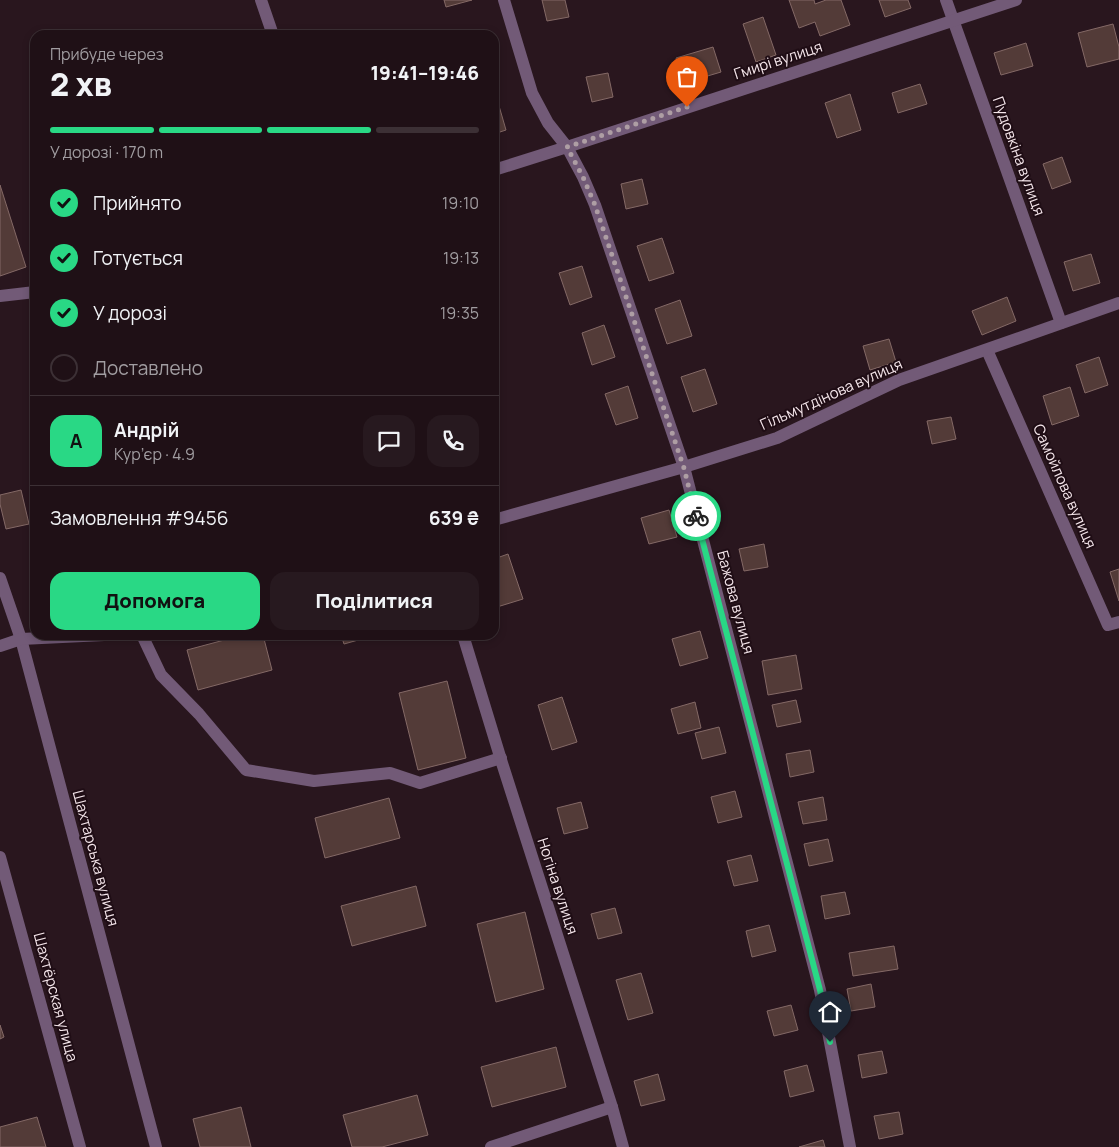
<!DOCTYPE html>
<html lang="uk">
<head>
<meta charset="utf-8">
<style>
	:root { --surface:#1f1016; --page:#27191f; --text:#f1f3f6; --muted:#a19da1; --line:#3c3035; --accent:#29d885 }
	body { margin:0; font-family:Manrope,sans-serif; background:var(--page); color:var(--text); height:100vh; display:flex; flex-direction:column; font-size:19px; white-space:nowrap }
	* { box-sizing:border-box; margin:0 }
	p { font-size:16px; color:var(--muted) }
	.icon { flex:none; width:28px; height:28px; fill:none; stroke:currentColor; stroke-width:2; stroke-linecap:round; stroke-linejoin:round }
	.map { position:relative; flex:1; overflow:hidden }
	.drawer { position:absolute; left:30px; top:30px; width:469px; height:610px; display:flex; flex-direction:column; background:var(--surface); border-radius:15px; box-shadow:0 2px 8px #0003,0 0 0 1px var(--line) }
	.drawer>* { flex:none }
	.pin { position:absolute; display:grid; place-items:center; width:42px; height:42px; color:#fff; margin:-51px -21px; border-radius:50% 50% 50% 0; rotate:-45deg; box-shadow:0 0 5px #0007 }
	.pin .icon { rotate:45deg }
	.courier { position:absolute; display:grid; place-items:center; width:50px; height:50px; margin:-25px; border:4px solid #29d885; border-radius:50%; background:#fff; color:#222; box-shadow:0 1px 6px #0007 }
	.summary em { font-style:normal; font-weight:800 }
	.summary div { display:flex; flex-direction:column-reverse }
	.summary { display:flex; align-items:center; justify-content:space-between; height:85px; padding:0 20px }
	h1 { font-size:32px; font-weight:800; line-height:38px }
	.bar { display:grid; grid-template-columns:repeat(4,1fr); gap:8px 5px; align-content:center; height:60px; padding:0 20px }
	.bar i { height:6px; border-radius:4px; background:var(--line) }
	.bar .on { background:var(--accent) }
	.bar p { grid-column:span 4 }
	.line { display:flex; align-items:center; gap:12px; padding:0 20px; border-top:1px solid var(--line) }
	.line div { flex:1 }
	.round { display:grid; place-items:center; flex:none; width:52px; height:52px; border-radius:15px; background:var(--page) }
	ol { padding:0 20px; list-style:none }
	li { display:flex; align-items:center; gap:15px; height:55px }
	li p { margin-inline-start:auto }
	li .icon { padding:5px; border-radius:50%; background:var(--accent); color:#111; stroke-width:4 }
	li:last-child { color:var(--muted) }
	li i { width:28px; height:28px; border:2px solid var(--line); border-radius:50% }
	.button { display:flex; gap:10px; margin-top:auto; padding:10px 20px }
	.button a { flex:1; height:58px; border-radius:15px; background:var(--accent); color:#111; font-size:20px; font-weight:800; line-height:58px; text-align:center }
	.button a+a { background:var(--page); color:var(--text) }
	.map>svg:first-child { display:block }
	.building { fill:#533b38; stroke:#846966 }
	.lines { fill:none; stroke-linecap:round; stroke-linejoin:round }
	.minor { stroke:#725a77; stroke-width:12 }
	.done { stroke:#ae9ea4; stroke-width:5; stroke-dasharray:0 9 }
	.route { stroke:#29d885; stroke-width:6 }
	.labels { text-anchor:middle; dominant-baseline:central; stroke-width:4; stroke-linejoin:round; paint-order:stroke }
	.street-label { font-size:15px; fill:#f6e7ec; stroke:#1f0d15 }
</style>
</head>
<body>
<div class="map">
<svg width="1119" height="1147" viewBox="0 0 1119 1147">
	<rect width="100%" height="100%" fill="#29161e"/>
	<g class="building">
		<polygon points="444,0 472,0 446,7"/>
		<polygon points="542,0 565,0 569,17 547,21"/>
		<polygon points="789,0 814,0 815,4 826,0 841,0 850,25 820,36 815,22 799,28"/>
		<polygon points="879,0 908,0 911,8 885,17"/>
		<polygon points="763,17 776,55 756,62 743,24"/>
		<polygon points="1113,24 1119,47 1119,59 1087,67 1078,33"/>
		<polygon points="1026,43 1033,66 1001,75 994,53"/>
		<polygon points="713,47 721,72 684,83 676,58"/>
		<polygon points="608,73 613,97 592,102 586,77"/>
		<polygon points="920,84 927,104 898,113 892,93"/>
		<polygon points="850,94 861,130 837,138 825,103"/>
		<polygon points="497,99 506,130 494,134 494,100"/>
		<polygon points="1062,157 1071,182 1052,189 1043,164"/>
		<polygon points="642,179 648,204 626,209 621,184"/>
		<polygon points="0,185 26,267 0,276"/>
		<polygon points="662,238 674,273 649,281 637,246"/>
		<polygon points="1091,254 1100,283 1073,291 1064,262"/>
		<polygon points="582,266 592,297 570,305 559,273"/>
		<polygon points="1007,297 1016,321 982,335 972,311"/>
		<polygon points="680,300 692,336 667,344 655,309"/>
		<polygon points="604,325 615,357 592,365 582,333"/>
		<polygon points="889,339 896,362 870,370 863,346"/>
		<polygon points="1099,357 1108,385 1085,393 1076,365"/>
		<polygon points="705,369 717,404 693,412 681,377"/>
		<polygon points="628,386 638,418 616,425 605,394"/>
		<polygon points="1070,387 1079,416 1052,425 1043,396"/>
		<polygon points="951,417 956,439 932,444 927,421"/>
		<polygon points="21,490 29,524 6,529 0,504 0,495"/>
		<polygon points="669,510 677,537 649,544 641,518"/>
		<polygon points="764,544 768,567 744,571 739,549"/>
		<polygon points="508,554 523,599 497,607 494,596 494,559"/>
		<polygon points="1119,569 1119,601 1110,572"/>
		<polygon points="700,631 708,658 680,666 672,639"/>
		<polygon points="243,635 263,635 272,670 198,690 187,650"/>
		<polygon points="341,635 376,635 344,644"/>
		<polygon points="796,655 802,689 768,695 762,661"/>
		<polygon points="447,681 466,758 418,770 399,693"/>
		<polygon points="562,697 577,742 552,750 538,705"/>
		<polygon points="796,700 801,722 777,727 772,705"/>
		<polygon points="695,702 701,728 678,734 671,709"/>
		<polygon points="719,727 726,753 702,759 695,733"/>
		<polygon points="810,750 814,772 790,777 786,754"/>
		<polygon points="735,791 742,817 718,823 711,797"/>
		<polygon points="823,797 827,820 803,824 798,802"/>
		<polygon points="389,798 400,838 325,858 315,818"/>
		<polygon points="581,802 588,828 564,834 557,808"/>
		<polygon points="828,839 833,861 809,866 804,844"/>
		<polygon points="751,855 758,881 734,886 727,861"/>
		<polygon points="416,886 426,926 352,946 341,906"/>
		<polygon points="845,892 850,914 825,919 821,896"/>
		<polygon points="615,908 622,933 598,939 591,914"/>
		<polygon points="525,912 544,989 496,1002 477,924"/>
		<polygon points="769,925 776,951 752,957 746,931"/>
		<polygon points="894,946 898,969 853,976 849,953"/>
		<polygon points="641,973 653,1013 628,1020 616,980"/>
		<polygon points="871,984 875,1007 851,1011 847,989"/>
		<polygon points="791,1005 798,1030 774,1036 767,1011"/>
		<polygon points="0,1025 4,1037 0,1039"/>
		<polygon points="556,1047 566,1087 492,1107 481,1067"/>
		<polygon points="882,1051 887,1073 862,1078 858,1055"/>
		<polygon points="807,1065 814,1091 790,1097 784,1071"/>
		<polygon points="658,1074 665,1100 641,1106 634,1081"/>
		<polygon points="417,1095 428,1135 382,1147 352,1147 343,1115"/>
		<polygon points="241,1107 251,1147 200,1147 193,1119"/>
		<polygon points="899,1112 903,1134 879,1139 874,1116"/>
		<polygon points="37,1117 46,1147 0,1147 0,1127"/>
		<polygon points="823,1140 825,1147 799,1147"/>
	</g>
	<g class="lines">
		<g class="minor">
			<polyline points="261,0 273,35"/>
			<polyline points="504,0 532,93 548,123 567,147 583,177 595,205 684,467 820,990 850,1147"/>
			<polyline points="946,0 1061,323"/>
			<polyline points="494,170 567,147 1016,0"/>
			<polyline points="0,296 35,292"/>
			<polyline points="987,350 1108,625 1119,622"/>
			<polyline points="494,520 684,467 777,438 899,380 1119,303"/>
			<polyline points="0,578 21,639 156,1147"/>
			<polyline points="142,635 161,675 199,714 246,770 314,781 390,773 420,783 501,758"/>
			<polyline points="463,635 502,763 612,1107 623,1147"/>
			<polyline points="0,646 21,639 104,635"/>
			<polyline points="0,857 80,1147"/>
			<polyline points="491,1147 612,1107"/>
		</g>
	</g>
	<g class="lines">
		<polyline class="done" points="687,107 567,147 583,177 595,205 684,468 696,516"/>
		<polyline class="route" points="696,516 820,990 830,1042"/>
	</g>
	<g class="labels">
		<g class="street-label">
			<text transform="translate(778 60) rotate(-18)">Гмирі вулиця</text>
			<text transform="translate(1019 156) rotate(70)">Пудовкіна вулиця</text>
			<text transform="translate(831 394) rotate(-24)">Гільмутдінова вулиця</text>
			<text transform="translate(1065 486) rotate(66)">Самойлова вулиця</text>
			<text transform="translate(736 602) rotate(75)">Бажова вулиця</text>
			<text transform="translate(96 858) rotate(75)">Шахтарська вулиця</text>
			<text transform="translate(558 886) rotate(72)">Ногіна вулиця</text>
			<text transform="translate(56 997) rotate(75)">Шахтёрская улица</text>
		</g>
	</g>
</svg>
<div class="pin" style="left:687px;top:107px;background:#ea580c"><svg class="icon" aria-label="bag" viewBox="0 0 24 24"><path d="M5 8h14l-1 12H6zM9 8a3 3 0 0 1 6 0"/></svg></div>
<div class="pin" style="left:830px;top:1042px;background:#1f2937"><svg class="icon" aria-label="home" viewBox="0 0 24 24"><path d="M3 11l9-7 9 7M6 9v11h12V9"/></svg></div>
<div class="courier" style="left:696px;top:516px"><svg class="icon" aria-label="bike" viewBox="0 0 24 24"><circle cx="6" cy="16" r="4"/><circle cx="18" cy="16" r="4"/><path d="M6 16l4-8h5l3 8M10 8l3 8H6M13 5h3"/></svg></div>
<section class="drawer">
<div class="summary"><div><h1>2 хв</h1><p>Прибуде через</p></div><em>19:41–19:46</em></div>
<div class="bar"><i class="on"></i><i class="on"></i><i class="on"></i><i></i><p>У дорозі · 170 m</p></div>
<ol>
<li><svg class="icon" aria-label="check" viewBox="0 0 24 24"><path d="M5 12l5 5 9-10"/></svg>Прийнято<p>19:10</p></li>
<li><svg class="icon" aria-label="check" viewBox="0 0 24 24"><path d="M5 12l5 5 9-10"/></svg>Готується<p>19:13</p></li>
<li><svg class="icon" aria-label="check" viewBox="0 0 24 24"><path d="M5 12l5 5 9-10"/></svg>У дорозі<p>19:35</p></li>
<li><i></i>Доставлено</li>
</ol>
<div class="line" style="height:90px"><b class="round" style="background:var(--accent);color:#111">А</b><div><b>Андрій</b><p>Кур’єр · 4.9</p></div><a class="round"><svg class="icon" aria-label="chat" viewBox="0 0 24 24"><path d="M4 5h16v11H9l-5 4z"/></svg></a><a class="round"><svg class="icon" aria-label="phone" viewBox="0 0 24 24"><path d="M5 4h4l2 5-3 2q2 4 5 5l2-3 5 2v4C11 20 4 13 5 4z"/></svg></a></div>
<div class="line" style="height:65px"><div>Замовлення #9456</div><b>639 ₴</b></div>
<div class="button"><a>Допомога</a><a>Поділитися</a></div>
</section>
</div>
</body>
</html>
